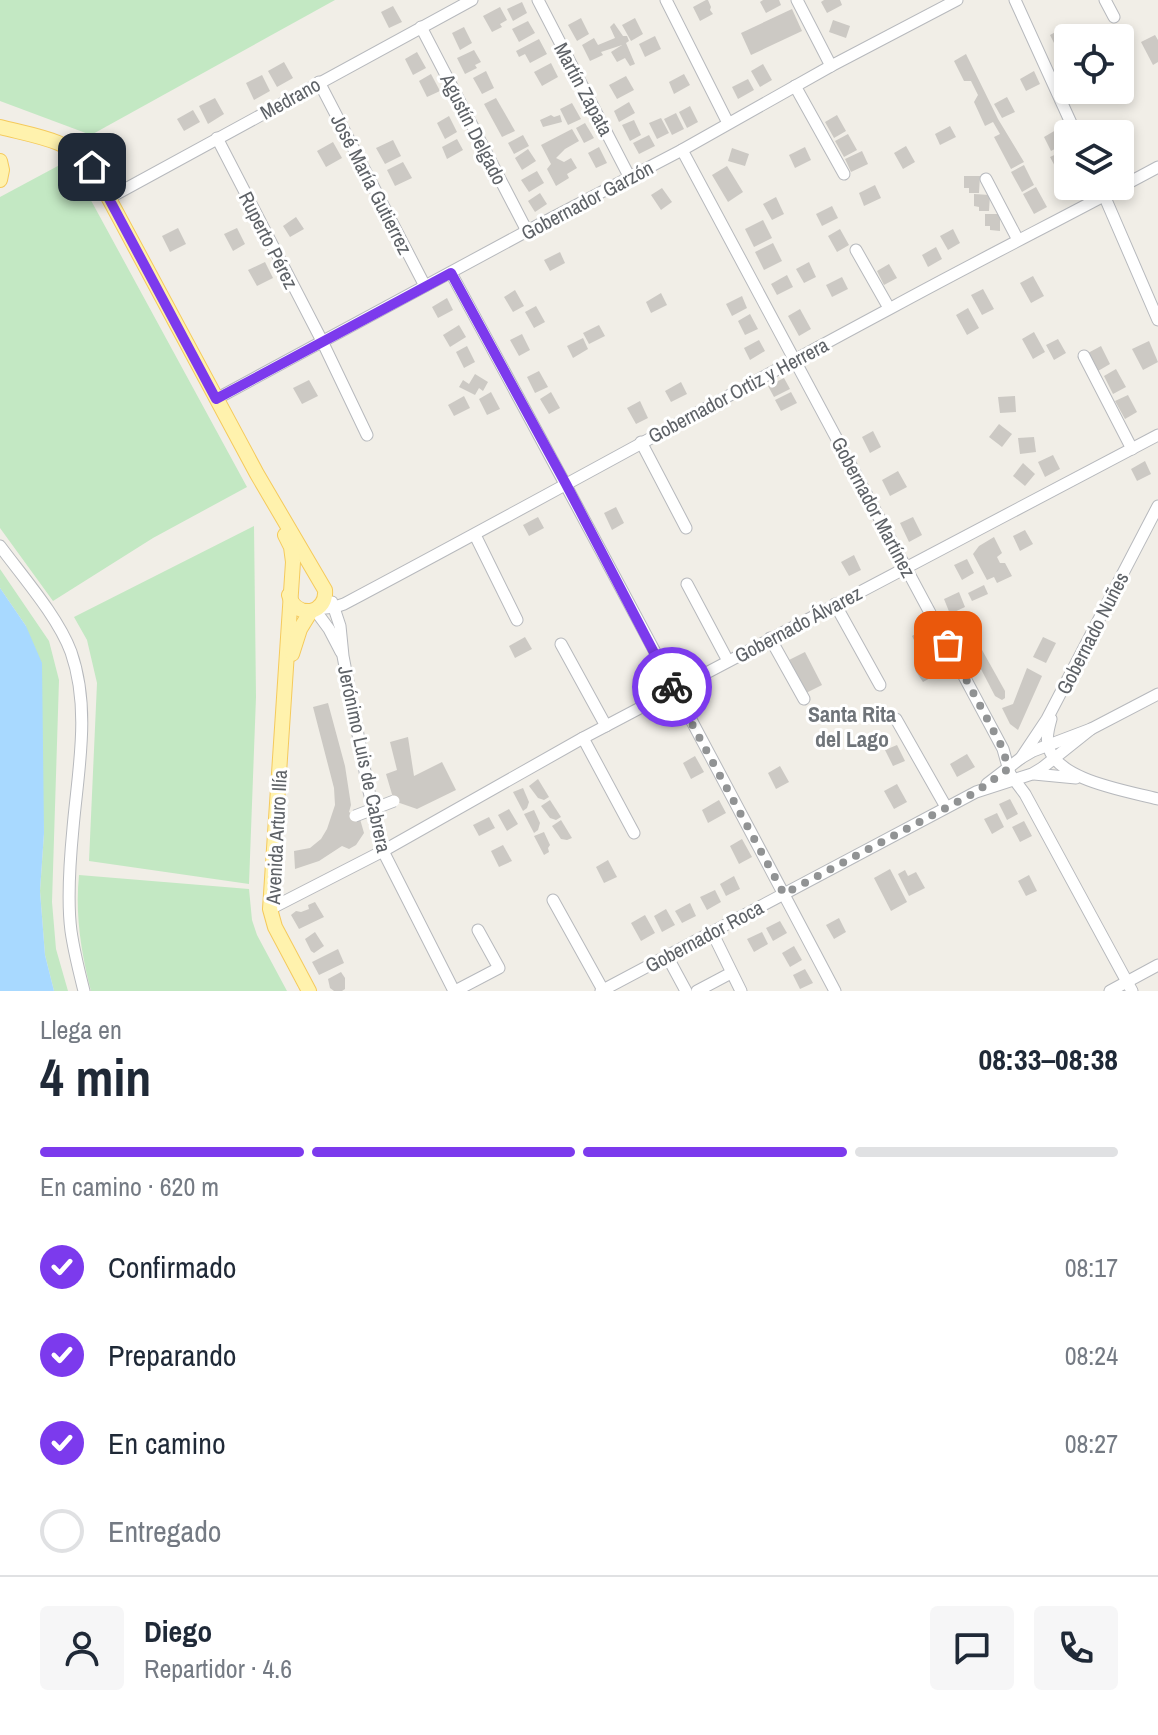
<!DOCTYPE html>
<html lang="es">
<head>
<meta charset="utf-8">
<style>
	:root { --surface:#fff; --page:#f6f6f7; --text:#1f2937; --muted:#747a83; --line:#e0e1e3; --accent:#7c3aed }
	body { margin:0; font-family:"Archivo Narrow",sans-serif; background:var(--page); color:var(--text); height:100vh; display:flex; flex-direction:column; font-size:30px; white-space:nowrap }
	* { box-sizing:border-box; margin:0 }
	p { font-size:26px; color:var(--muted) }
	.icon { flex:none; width:44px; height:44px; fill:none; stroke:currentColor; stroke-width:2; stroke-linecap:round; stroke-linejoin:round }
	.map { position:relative; height:991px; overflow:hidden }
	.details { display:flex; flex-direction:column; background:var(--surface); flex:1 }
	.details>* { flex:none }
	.fabs { position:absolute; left:1054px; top:24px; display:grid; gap:16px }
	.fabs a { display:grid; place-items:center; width:80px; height:80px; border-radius:8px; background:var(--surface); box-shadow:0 4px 12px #0003; font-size:40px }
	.pin { position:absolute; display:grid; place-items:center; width:68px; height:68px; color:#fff; margin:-34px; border-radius:16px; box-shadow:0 4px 12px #0006 }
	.courier { position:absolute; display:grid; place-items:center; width:80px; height:80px; margin:-40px; border:6px solid #7c3aed; border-radius:50%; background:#fff; color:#222; box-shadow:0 2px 10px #0007 }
	.overview em { font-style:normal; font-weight:700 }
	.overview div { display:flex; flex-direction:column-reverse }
	.overview { display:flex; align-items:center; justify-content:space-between; height:136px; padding:0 40px }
	h1 { font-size:52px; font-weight:700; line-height:60px }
	.bar { display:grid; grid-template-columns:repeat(4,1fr); gap:12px 8px; align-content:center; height:96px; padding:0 40px }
	.bar i { height:10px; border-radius:6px; background:var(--line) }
	.bar .on { background:var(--accent) }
	.bar p { grid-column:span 4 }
	.line { display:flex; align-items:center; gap:20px; padding:0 40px; border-top:2px solid var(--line) }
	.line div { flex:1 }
	.round { display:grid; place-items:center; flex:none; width:84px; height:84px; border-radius:8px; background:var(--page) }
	ol { padding:0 40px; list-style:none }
	li { display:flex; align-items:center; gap:24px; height:88px }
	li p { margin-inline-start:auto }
	li .icon { padding:8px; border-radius:50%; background:var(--accent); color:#fff; stroke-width:4 }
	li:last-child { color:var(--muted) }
	li i { width:44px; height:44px; border:4px solid var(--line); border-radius:50% }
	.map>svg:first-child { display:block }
	.green { fill:#c3e8c3 }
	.water { fill:#a8d9ff }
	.building { fill:#ccc9c4 }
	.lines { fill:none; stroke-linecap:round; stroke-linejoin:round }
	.minor-casing { stroke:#b7b9bd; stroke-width:13 }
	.major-casing { stroke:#f5ca5c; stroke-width:16 }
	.minor { stroke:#fff; stroke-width:11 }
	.major { stroke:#fff2ad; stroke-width:14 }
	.minor-bridge-casing { stroke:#b7b9bd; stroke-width:13; stroke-linecap:butt }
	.minor-bridge { stroke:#fff; stroke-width:11 }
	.done { stroke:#919394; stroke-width:8; stroke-dasharray:0 14.4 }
	.route { stroke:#7c3aed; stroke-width:10 }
	.labels { text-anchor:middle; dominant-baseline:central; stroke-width:6; stroke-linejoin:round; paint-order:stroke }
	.street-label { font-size:20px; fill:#5e6267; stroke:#fff }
	.neighbourhood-label { font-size:22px; font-weight:bold; fill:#6f7479; stroke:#fff }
</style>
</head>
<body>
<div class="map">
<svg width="1158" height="991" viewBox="0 0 1158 991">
	<rect width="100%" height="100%" fill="#f1eee7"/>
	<g class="green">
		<polygon points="0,0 335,0 91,135 0,101"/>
		<polygon points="69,160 247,487 153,538 53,601 0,528 0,197"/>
		<polygon points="254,526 256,697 249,884 89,861 97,683 87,640 74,617"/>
		<polygon points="0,569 49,641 59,680 52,902 56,949 68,991 54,991 45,955 40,891 44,833 26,626 0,588"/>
		<path d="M79 875 249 889 252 920 257 935 287 991H91C81 952 75 914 79 875Z"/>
	</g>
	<polygon class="water" points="0,588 26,626 42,663 44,833 40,891 45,955 54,991 0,991"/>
	<g class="building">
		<polygon points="706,0 708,0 711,7 710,10 713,14 700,21 693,7"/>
		<polygon points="763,0 779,0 781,5 766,13 760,2"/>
		<polygon points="824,0 840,0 842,5 827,13 821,2"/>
		<polygon points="522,2 527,13 513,21 507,9"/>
		<polygon points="393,6 402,22 389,28 381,12"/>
		<polygon points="500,7 507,20 500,24 502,27 492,32 483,16"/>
		<polygon points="792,9 802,31 751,55 741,33"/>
		<polygon points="581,18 589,34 577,41 568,25"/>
		<polygon points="635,18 643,34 631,41 622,25"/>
		<polygon points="833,20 850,26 846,38 829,32"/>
		<polygon points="528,21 535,33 519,42 512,29"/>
		<polygon points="614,23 623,36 627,36 629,41 626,43 635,64 630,66 625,58 617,62 611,52 622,45 601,52 603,55 590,61 582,45 594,38 598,45 615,38 610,27"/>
		<polygon points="1070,24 1077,38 1068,38 1068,46 1058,51 1050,35"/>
		<polygon points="464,27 472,43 460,50 452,33"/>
		<polygon points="1155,35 1158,40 1158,62 1153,65 1141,42"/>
		<polygon points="655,36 661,49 645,57 639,44"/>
		<polygon points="539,39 547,54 530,63 525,54 519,57 516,51"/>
		<polygon points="474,50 481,62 475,65 477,68 465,74 457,58"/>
		<polygon points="417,52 426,68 413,75 405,59"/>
		<polygon points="966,54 998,119 1024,162 1011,169 994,137 1000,134 993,122 985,126 974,102 978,95 971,81 964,81 954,61"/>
		<polygon points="284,62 293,78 277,87 268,71"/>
		<polygon points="551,63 558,77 542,86 534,72"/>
		<polygon points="763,64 772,80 760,87 751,71"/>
		<polygon points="486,71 494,88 482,94 473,78"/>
		<polygon points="1034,71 1040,84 1026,91 1020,79"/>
		<polygon points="431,74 440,91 427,97 419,81"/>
		<polygon points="684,74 690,85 674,94 669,82"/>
		<polygon points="262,75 270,91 254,100 246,83"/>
		<polygon points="626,76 634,90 617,99 609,85"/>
		<polygon points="748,79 754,90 738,99 732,87"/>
		<polygon points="1007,97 1015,112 1002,118 994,104"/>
		<polygon points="215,98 224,114 208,124 199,106"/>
		<polygon points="496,98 515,131 502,137 484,104"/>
		<polygon points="629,102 635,113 619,122 614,111"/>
		<polygon points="572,103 581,119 568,125 560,109"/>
		<polygon points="690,106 698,122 687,128 679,112"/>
		<polygon points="193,110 200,122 184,131 177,119"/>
		<polygon points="676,113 684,129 672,135 664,119"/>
		<polygon points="551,115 554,117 560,115 562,122 543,127 540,120"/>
		<polygon points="837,115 846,131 834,138 825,122"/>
		<polygon points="449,116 457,132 445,139 437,123"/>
		<polygon points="661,118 669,133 657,139 649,123"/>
		<polygon points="634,120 641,135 630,141 622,125"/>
		<polygon points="585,123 594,138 584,143 576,128"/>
		<polygon points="950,126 956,137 940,145 935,134"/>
		<polygon points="572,129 579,141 565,149 556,158 564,162 571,158 577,168 567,174 569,178 556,186 547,169 551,164 541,145"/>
		<polygon points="1056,130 1064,144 1051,151 1044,137"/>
		<polygon points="848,134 857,150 844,157 835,141"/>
		<polygon points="523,135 529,146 514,154 508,143"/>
		<polygon points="649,135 655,146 639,154 633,143"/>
		<polygon points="457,139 463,150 447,159 442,147"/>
		<polygon points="393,140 401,156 385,164 376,148"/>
		<polygon points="333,142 342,158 326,167 317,151"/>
		<polygon points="906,146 915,162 903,169 894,153"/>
		<polygon points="599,147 607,163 596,168 588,153"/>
		<polygon points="805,147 811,160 795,168 789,155"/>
		<polygon points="732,148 749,154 745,166 728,161"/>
		<polygon points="528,149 536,161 522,170 515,158"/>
		<polygon points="1065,150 1068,156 1068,164 1057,170 1050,157"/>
		<polygon points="862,151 868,164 851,172 845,159"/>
		<polygon points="403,162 412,178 395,186 387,170"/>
		<polygon points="1024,165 1034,185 1022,192 1011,172"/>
		<polygon points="727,166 743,192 728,202 712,175"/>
		<polygon points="537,171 544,183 529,192 521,180"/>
		<polygon points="964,176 980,176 979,193 969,193 969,188 964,188"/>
		<polygon points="875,185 881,198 864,206 859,193"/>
		<polygon points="1036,187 1047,207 1034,214 1023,194"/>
		<polygon points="662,188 672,202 661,210 651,195"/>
		<polygon points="540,193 547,204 535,212 528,201"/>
		<polygon points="974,194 990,195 989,211 979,211 979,207 974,206"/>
		<polygon points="776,197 784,214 772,220 763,204"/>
		<polygon points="832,206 838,218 822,226 816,214"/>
		<polygon points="985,214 1000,214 1000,231 990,230 990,226 985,226"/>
		<polygon points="296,217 304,229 290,237 283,226"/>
		<polygon points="763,220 772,238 754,247 745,229"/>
		<polygon points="178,228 186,244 170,252 162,236"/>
		<polygon points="237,228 245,244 233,251 224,234"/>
		<polygon points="840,229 849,245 837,252 828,236"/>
		<polygon points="953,229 960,243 948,250 940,236"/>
		<polygon points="773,243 782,261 764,270 755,252"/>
		<polygon points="936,247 942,259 928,267 922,255"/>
		<polygon points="560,252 565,263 550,271 544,260"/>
		<polygon points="265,262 273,278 257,286 248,270"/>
		<polygon points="809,262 816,277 804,283 796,269"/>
		<polygon points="889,264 897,278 884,285 877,271"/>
		<polygon points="787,275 793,287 777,295 771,284"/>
		<polygon points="1033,276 1044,296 1031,303 1020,283"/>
		<polygon points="842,277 848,289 832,297 826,285"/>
		<polygon points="983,289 994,309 982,315 971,295"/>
		<polygon points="515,290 524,306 513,312 504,297"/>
		<polygon points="661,293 667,305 651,313 646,302"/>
		<polygon points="742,296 747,308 732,316 726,304"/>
		<polygon points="447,298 453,310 438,318 432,307"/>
		<polygon points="536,306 545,322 534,328 525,312"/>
		<polygon points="968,308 979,328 967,335 956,315"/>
		<polygon points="800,309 811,329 799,336 788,316"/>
		<polygon points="750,314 758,329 745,335 738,321"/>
		<polygon points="459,325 466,337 450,347 443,335"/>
		<polygon points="599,325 605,336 589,344 583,333"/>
		<polygon points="1034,332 1045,352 1033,359 1022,339"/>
		<polygon points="522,334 530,350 519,356 510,340"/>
		<polygon points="583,338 588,349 573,358 567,346"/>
		<polygon points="1058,339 1066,353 1054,360 1046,345"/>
		<polygon points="759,340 765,351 750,360 744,348"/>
		<polygon points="1149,341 1158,362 1143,370 1132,349"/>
		<polygon points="467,346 475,362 464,368 456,352"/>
		<polygon points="1101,346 1110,364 1098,371 1088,353"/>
		<polygon points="1116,369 1126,387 1113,394 1104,376"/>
		<polygon points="539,371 548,387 535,393 527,377"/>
		<polygon points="475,374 488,382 483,391 479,388 475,395 459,387 463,380 469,384"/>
		<polygon points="784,378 790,389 774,397 768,386"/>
		<polygon points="309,380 318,396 302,404 293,388"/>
		<polygon points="681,382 687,394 671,402 665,391"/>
		<polygon points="491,392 500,409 487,415 479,399"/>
		<polygon points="551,392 560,408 549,414 540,399"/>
		<polygon points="791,392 797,403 781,411 775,400"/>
		<polygon points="1128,395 1137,412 1125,419 1115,401"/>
		<polygon points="464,396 470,408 454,416 448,405"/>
		<polygon points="1015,396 1016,412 1000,413 998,397"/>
		<polygon points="640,401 648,418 636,424 627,408"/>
		<polygon points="999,424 1012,434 1002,447 989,437"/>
		<polygon points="873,431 881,447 870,453 862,437"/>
		<polygon points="1034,437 1036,452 1020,454 1018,438"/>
		<polygon points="1053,455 1060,469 1045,477 1038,462"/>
		<polygon points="1145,461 1151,474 1137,481 1131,469"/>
		<polygon points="1023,463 1035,474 1025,486 1013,476"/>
		<polygon points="898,471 907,487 890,496 882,480"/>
		<polygon points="616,507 624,523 612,530 604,513"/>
		<polygon points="538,517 544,528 529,536 523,525"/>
		<polygon points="913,517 922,535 909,542 900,523"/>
		<polygon points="1025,530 1033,544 1020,551 1013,536"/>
		<polygon points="994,537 1002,553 997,557 1000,563 1005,563 1012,576 997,583 994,577 987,580 973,554 979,546"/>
		<polygon points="854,555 861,570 849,576 841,562"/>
		<polygon points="967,559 974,573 962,580 954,565"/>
		<polygon points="984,585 988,594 972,601 968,593"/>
		<polygon points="959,592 965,607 950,614 944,599"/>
		<polygon points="924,629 934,647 921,654 912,636"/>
		<polygon points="525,637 532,649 515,658 509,646"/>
		<polygon points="1043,637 1056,643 1046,663 1033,657"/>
		<polygon points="977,641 1005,691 1005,698 1002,700 995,696 970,648"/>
		<polygon points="805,652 822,685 806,693 789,660"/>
		<polygon points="933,659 941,672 923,682 915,670"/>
		<polygon points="1027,668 1042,676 1018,730 1010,724 1002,708 1013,704"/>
		<polygon points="328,703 345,766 351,805 349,812 360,819 364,833 356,845 349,849 342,846 319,861 295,869 294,851 310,848 321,839 327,829 335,805 334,788 313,707"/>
		<polygon points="408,737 414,776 442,762 456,790 417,809 394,801 386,774 397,770 390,742"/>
		<polygon points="897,745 905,761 893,766 885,750"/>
		<polygon points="967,754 975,767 957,777 950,764"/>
		<polygon points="695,756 704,772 691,779 683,763"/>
		<polygon points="780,766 789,782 776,789 768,773"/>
		<polygon points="538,779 549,797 544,800 538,798 529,786"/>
		<polygon points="897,784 907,802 894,809 884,791"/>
		<polygon points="523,788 529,802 527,808 523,811 513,792"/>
		<polygon points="1010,799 1018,814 1007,820 999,804"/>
		<polygon points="550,800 561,817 556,820 550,818 541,806"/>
		<polygon points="719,800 726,813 708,823 702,810"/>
		<polygon points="509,809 518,824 507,831 498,815"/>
		<polygon points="534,810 540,823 538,830 534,833 524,814"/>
		<polygon points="997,813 1004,827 992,834 984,819"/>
		<polygon points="489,817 495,828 479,836 473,825"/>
		<polygon points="561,820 572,838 567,840 561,839 552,826"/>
		<polygon points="1024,821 1032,836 1020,842 1012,827"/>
		<polygon points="544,832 550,845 548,848 549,852 544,855 534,836"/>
		<polygon points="742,839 752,857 739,864 730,846"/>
		<polygon points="503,845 512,861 499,867 491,851"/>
		<polygon points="608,860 617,877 604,883 596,867"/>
		<polygon points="890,869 907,902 891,911 874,878"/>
		<polygon points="905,870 908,876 916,872 925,888 909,896 898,874"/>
		<polygon points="1029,875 1037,891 1026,896 1018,881"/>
		<polygon points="734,876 740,889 726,896 720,884"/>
		<polygon points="715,890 721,902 707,910 700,897"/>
		<polygon points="315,902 324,917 299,929 291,915 296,911 301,912 309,909 308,905"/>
		<polygon points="690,903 696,916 682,923 675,911"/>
		<polygon points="666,909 675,925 662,932 654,916"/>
		<polygon points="645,915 655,933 641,941 631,923"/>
		<polygon points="839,918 846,932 834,939 826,925"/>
		<polygon points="780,921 787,933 773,941 766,928"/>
		<polygon points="315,932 324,946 314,953 311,951 305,939"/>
		<polygon points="762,932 768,944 754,952 747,939"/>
		<polygon points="794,946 802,960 790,967 782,953"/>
		<polygon points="338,949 344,963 319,975 312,962"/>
		<polygon points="805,969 813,983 800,989 793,975"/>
		<polygon points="341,972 345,978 345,989 342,991 334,991 330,988 328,979"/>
	</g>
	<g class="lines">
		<defs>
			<g id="minor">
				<polyline points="538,0 630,178"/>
				<polyline points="666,0 728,123"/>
				<polyline points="797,0 831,66"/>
				<polyline points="1015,0 1076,134"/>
				<polyline points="1105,0 1114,17"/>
				<polyline points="421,27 527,231"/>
				<polyline points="319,82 425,286"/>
				<polyline points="795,86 844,174"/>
				<polyline points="217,138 322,341 367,435"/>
				<polyline points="682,150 1003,749 1010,774 1025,794 1132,991"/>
				<polyline points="986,179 1018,240"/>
				<polyline points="1100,186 1158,320"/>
				<polyline points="109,198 472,0"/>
				<polyline points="856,250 889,308"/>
				<path d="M451 273C581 511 708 751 835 991"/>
				<polyline points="1084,356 1132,449"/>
				<polyline points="216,399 527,231 682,150 831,66 957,0"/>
				<polyline points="641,442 686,528"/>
				<polyline points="475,535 517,620"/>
				<path d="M0 546C23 577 58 617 71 652 91 709 78 770 73 828 70 859 67 901 71 931 74 952 79 971 84 991"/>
				<polyline points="687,584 728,661"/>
				<polyline points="332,602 340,626 343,656 368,787 383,851 454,991"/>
				<polyline points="835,604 880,685"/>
				<path d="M316 609 335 607 344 604C527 507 708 406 891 308 979 260 1069 215 1158 167"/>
				<polyline points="315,610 329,629 341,652"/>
				<polyline points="770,638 804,699"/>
				<polyline points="561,644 606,726"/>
				<polyline points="896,719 946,807"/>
				<path d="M1051 719C1049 726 1046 737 1048 744 1053 780 1128 791 1158 799"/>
				<polyline points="583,738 634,833"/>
				<polyline points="1021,758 1047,719 1158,506"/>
				<polyline points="1034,774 1076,778"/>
				<polyline points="987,784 1021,758 1033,751 1091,729 1158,694"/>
				<polyline points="553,900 603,990"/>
				<polyline points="270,909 383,851 583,738 1158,435"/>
				<polyline points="712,932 741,991"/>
				<polyline points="667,956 686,991"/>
				<polyline points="455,991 499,968 478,930"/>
				<polyline points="601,991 976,792 1032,774 1042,768 1091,729"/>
				<polyline points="697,991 731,973"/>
				<polyline points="1110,991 1158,965"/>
			</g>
			<g id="major">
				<path d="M0 127C30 135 72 140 92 167L257 474 325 590C326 601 321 608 311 611 299 612 292 606 289 595"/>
				<polyline points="0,161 2,170 0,180"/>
				<polyline points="285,535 291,547 293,562 270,909 275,927 309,991"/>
				<polyline points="292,654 300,629 311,611"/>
			</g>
		</defs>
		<use href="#minor" class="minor-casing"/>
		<use href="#major" class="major-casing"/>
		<use href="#minor" class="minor"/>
		<use href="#major" class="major"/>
		<defs>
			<polyline id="minor-bridge" points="355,816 394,801"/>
		</defs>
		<use href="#minor-bridge" class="minor-bridge-casing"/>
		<use href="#minor-bridge" class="minor-bridge"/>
	</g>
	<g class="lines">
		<polyline class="done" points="672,687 784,894 976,792 1008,769 1003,749 948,645"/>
		<polyline class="route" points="92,167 216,399 451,273 566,484 672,687"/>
	</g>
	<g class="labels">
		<g class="street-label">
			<text transform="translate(584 89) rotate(62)">Martín Zapata</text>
			<text transform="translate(290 98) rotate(-29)">Medrano</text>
			<text transform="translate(474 129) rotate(63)">Agustín Delgado</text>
			<text transform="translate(372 184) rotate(63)">José María Gutierrez</text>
			<text transform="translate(587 200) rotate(-28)">Gobernador Garzón</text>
			<text transform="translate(269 240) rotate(63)">Ruperto Pérez</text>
			<text transform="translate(738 390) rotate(-28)">Gobernador Ortiz y Herrera</text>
			<text transform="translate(874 507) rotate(62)">Gobernador Martínez</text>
			<text transform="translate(798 624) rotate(-28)">Gobernado Álvarez</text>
			<text transform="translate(1092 633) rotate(-63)">Gobernado Nuñes</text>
			<text transform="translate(365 759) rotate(78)">Jerónimo Luis de Cabrera</text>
			<text transform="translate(276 837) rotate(-87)">Avenida Arturo Ilía</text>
			<text transform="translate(704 936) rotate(-28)">Gobernador Roca</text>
		</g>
		<g class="neighbourhood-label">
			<text x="852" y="714">Santa Rita<tspan x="852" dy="25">del Lago</tspan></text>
		</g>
	</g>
</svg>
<div class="fabs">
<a><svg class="icon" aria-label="locate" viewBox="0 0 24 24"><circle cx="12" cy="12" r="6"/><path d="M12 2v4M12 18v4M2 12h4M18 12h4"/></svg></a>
<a><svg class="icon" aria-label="layers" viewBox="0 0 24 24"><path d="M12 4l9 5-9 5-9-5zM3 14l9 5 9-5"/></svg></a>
</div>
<div class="pin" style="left:948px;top:645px;background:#ea580c"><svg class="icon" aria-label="bag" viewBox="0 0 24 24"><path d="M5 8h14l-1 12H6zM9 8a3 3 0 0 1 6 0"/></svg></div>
<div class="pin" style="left:92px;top:167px;background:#1f2937"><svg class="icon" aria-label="home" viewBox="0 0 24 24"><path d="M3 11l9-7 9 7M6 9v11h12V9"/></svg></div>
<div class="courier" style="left:672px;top:687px"><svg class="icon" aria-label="bike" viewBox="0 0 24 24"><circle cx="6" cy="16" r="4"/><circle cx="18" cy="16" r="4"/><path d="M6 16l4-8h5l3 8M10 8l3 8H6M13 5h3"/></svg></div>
</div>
<section class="details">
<div class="overview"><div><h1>4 min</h1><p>Llega en</p></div><em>08:33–08:38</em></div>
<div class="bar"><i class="on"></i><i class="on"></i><i class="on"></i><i></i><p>En camino · 620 m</p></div>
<ol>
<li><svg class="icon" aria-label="check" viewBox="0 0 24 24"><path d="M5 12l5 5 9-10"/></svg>Confirmado<p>08:17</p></li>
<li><svg class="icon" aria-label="check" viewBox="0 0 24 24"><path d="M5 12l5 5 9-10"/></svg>Preparando<p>08:24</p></li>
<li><svg class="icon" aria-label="check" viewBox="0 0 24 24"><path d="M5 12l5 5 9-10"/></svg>En camino<p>08:27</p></li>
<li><i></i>Entregado</li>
</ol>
<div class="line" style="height:144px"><a class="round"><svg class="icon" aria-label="person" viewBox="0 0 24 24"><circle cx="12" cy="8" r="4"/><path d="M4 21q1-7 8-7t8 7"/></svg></a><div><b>Diego</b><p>Repartidor · 4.6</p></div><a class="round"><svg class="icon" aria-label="chat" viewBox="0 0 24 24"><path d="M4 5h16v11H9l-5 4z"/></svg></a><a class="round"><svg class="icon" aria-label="phone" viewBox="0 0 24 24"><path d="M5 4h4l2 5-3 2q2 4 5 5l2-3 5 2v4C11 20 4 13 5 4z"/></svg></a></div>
</section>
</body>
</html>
